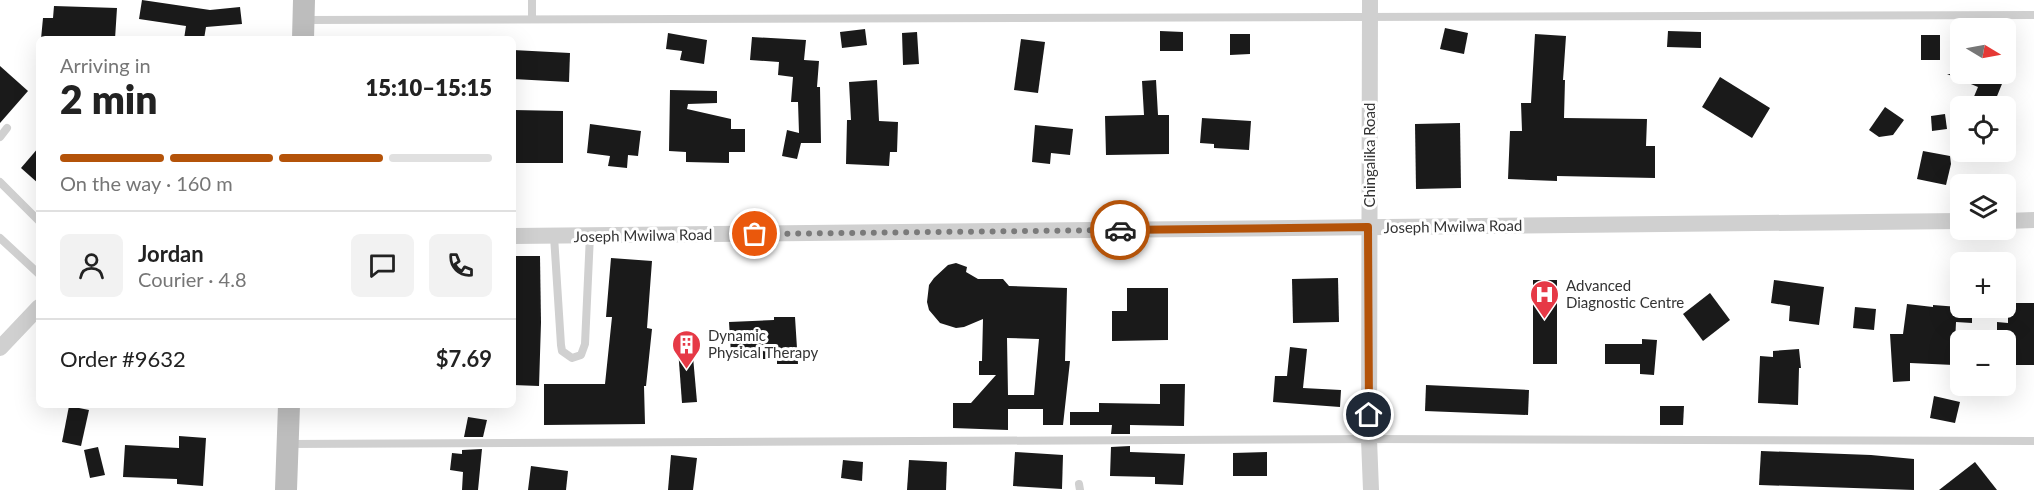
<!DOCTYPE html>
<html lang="en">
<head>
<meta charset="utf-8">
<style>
	:root { --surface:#fff; --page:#f2f2f2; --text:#222; --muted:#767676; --line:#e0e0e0; --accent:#b45309 }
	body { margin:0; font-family:Lato,sans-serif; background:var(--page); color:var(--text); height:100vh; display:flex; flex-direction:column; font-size:22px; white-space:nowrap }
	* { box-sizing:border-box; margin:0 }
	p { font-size:20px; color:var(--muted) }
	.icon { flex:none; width:33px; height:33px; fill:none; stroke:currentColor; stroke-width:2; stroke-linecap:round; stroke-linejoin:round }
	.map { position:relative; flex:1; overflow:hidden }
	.side { position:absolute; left:36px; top:36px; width:480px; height:372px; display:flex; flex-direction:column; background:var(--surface); border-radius:9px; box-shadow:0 6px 24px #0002 }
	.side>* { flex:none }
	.needle { width:39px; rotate:100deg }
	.controls { position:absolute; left:1950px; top:18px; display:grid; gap:12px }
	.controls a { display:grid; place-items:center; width:66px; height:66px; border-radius:9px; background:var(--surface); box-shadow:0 6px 24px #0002; font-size:30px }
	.pin { position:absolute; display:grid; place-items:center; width:51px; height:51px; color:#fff; margin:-26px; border:3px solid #fff; border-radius:50%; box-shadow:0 2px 6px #0007 }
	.courier { position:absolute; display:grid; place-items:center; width:60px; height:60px; margin:-30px; border:4px solid #b45309; border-radius:50%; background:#fff; color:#222; box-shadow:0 2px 8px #0007 }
	.head em { font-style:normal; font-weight:800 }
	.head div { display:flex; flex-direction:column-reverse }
	.head { display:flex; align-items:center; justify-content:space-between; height:102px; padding:0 24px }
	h1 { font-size:39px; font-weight:800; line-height:45px }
	.bar { display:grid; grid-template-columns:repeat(4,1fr); gap:9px 6px; align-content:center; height:72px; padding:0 24px }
	.bar i { height:8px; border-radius:4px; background:var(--line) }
	.bar .on { background:var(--accent) }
	.bar p { grid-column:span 4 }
	.line { display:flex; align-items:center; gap:15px; padding:0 24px; border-top:2px solid var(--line) }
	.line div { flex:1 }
	.round { display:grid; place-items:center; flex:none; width:63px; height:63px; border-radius:9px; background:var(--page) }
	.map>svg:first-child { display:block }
	.building { fill:#1a1a1a; fill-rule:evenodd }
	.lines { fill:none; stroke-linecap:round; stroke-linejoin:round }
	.service { stroke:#d0d0d0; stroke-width:8 }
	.minor { stroke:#d0d0d0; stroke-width:16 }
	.secondary { stroke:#bdbdbd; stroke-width:22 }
	.done { stroke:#7a7a7a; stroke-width:6; stroke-dasharray:0 10.8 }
	.route { stroke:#b45309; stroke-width:8 }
	.labels { text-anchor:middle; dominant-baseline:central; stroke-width:6; stroke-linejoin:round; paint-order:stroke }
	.street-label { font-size:15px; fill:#333; stroke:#fff }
	.poi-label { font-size:15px; fill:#333; stroke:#fff; text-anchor:start }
</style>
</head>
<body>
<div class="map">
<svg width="2034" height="490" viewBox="0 0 2034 490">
	<rect width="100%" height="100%" fill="#fff"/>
	<g class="building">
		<polygon points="142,0 210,10 240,7 242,24 206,27 204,39 184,39 186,26 139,19"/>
		<polygon points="54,6 117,8 115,39 41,39 43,18 53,18"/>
		<polygon points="1445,28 1468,33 1464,54 1440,49"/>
		<polygon points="865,29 867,45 842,48 840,32"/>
		<polygon points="1160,31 1183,32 1183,51 1160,51"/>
		<polygon points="1668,31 1701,32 1701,48 1667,47"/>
		<polygon points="917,32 919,64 903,65 902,33"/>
		<polygon points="668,33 707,40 704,64 680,60 682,51 666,49"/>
		<polygon points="1230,34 1250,34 1250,54 1230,55"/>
		<polygon points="1535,34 1566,36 1563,80 1565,80 1564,118 1647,119 1646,146 1655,146 1655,178 1557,176 1557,181 1508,179 1510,131 1522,131 1521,103 1531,103"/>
		<rect x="1921" y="35" width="19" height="25"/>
		<polygon points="752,37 806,40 804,60 819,61 817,87 820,87 821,143 801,143 797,159 782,156 787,130 799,133 798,102 791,102 793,77 778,75 779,62 750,60"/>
		<polygon points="1021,39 1045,42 1038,93 1014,90"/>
		<polygon points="513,50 570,53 569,82 513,79"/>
		<polygon points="0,66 28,91 0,123"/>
		<polygon points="1947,74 2006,74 1993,106 1970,106 1978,87"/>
		<polygon points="1720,77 1770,108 1752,138 1702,107"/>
		<polygon points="877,80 879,121 898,122 897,152 890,152 889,166 846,164 847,120 851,120 849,82"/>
		<polygon points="1156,80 1158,115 1169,115 1169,154 1106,155 1105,116 1144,115 1142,81"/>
		<polygon points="670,90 717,91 717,103 688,104 687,109 731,119 731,129 745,129 745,152 729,152 729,163 686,162 686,152 669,151"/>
		<polygon points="1885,107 1904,120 1893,135 1879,137 1869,130"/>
		<polygon points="513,110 563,111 563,163 513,163"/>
		<polygon points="1945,114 1947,129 1932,131 1931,116"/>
		<polygon points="1202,118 1251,121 1249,150 1214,148 1214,144 1200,143"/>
		<polygon points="1460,123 1461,188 1416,189 1415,124"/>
		<polygon points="590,124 641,131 638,156 628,155 627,168 608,166 610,156 587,153"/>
		<polygon points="1035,125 1073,129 1070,155 1051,153 1050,164 1032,162"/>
		<polygon points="39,147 39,184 21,168"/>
		<polygon points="1923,151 1950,156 1951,164 1946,185 1917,179"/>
		<polygon points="513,256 540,256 541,323 539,386 513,385"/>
		<polygon points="611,258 652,261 647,328 652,329 646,386 644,386 645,424 544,425 544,384 605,384 612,317 606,317"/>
		<path d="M956 263 967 267 966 272 978 279H1003L1009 286 1067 288 1065 361H1070L1063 425H1043V409H1008V430L953 428V403H971L996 375H979V361H982L983 319 964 327 956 328 940 323 929 310 927 302 929 285 934 278 948 265ZM1007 338 1039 339 1034 395H1008Z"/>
		<polygon points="1338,278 1339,322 1293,323 1292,279"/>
		<rect x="1533" y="280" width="24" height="84"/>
		<polygon points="1774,280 1824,287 1819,325 1789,321 1790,306 1771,303"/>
		<polygon points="1127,288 1168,288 1168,340 1112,341 1112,311 1127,311"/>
		<polygon points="1710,293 1730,320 1703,341 1683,314"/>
		<polygon points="2008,303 2034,303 2034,365 2006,365 2006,340 1997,340 1997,322 2008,323"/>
		<polygon points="1907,304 1933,307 1933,305 1972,308 1972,323 1956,322 1954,365 1910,363 1910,381 1893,382 1890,334 1903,334"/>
		<polygon points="1855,307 1876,309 1874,330 1853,328"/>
		<polygon points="774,317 795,317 798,364 777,364 777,359 763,359 763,354 731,354 729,322 774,320"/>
		<polygon points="691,334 697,402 682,403 677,335"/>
		<polygon points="1642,339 1657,340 1654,375 1640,374 1640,364 1605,364 1605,344 1642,344"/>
		<polygon points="1290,347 1307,349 1303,388 1341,390 1340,407 1273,402 1275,376 1287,376"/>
		<polygon points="1799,349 1801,368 1799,368 1798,405 1758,403 1760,356 1773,357 1773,351"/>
		<polygon points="1160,384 1185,384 1184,426 1130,425 1130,434 1111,434 1112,425 1070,425 1070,412 1099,412 1099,403 1160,404"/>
		<polygon points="1426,385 1529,390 1528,415 1425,411"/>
		<polygon points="1934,396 1960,402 1955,423 1930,418"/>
		<polygon points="69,406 89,410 81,446 62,442"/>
		<polygon points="1660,406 1684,406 1683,425 1660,425"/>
		<polygon points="468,417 487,420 483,437 464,437"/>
		<polygon points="179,436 206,438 203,486 177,484 177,479 123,477 125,445 179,448"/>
		<polygon points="1130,446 1130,452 1185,454 1183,485 1155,484 1155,477 1110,476 1111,447"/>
		<polygon points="98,447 105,475 90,478 84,450"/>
		<polygon points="482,449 478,490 462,490 463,472 450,470 452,453 462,454 462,450"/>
		<polygon points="1761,451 1871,455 1914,459 1914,490 1759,485"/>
		<polygon points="1015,452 1063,455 1062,489 1013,486"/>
		<polygon points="1267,452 1267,476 1233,476 1233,453"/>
		<polygon points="671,455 697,458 693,490 668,490"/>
		<polygon points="843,460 863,462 862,481 841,478"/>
		<polygon points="909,460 947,462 946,490 907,490"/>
		<polygon points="1975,462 1997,490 1939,490"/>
		<polygon points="531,466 568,471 566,490 528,490"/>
	</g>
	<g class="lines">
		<g class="service">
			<polyline points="532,19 532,0"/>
			<polyline points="304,20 2034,15"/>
			<polyline points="0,137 7,128"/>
			<polyline points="0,182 39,221"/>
			<polyline points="554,236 561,345 562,351 572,358 581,355 585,344 590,235"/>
			<polyline points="0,238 39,274"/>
			<polyline points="288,444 1369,439 2034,441"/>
			<polyline points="1079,484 1080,490"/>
		</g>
		<g class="minor">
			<polyline points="1370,0 1369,439 1371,490"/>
			<polyline points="2006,221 2034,220"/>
			<polyline points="513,236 1960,221"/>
			<polyline points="0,348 39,307"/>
		</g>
		<g class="secondary">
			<polyline points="303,39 304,0"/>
			<polyline points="286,490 289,405"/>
		</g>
	</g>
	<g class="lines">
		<polyline class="done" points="755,234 1120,230"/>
		<polyline class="route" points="1120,230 1368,227 1369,415"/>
	</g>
	<defs>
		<symbol id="hospital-pin" viewBox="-11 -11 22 30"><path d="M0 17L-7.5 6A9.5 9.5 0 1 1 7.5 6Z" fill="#e63946" stroke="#fff"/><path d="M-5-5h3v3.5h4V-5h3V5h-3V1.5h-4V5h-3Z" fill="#fff"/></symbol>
		<symbol id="building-pin" viewBox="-11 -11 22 30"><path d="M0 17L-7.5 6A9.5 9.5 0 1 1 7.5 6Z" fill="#e63946" stroke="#fff"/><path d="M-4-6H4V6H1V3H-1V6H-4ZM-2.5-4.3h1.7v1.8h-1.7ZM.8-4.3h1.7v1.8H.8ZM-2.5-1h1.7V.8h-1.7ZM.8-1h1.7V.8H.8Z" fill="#fff"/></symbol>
	</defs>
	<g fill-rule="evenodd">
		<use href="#hospital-pin" x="1528" y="278" width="33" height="45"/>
		<use href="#building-pin" x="670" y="328" width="33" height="45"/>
	</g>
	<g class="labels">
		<g class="street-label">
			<text transform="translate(1369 155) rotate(-90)">Chingalika Road</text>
			<text transform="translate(1453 226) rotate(-1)">Joseph Mwilwa Road</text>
			<text transform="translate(643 235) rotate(-1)">Joseph Mwilwa Road</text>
		</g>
		<g class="poi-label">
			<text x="1566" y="285">Advanced<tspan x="1566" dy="17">Diagnostic Centre</tspan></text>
			<text x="708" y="335">Dynamic<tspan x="708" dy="17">Physical Therapy</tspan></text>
		</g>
	</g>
</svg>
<div class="controls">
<a><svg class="needle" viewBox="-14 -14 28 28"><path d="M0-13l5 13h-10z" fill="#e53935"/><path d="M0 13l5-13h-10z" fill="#767676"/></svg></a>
<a><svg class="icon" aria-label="locate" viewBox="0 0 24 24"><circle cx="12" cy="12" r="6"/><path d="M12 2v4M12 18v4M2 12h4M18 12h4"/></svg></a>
<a><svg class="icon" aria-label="layers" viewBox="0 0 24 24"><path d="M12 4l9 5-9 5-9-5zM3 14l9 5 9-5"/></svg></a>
<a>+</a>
<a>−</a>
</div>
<div class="pin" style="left:755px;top:234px;background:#ea580c"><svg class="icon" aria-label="bag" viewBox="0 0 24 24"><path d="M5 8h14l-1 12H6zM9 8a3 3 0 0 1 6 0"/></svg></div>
<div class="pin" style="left:1369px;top:415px;background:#1f2937"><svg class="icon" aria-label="home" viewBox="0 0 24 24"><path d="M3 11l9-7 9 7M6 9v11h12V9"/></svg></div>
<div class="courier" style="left:1120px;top:230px"><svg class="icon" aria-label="car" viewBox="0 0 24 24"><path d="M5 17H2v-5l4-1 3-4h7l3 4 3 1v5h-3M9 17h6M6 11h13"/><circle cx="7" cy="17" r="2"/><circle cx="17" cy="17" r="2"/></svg></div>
<section class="side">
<div class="head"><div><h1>2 min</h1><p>Arriving in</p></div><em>15:10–15:15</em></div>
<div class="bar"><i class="on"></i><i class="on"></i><i class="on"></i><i></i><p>On the way · 160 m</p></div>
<div class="line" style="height:108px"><a class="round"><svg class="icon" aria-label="person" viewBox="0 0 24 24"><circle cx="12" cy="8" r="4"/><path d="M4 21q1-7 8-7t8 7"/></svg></a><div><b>Jordan</b><p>Courier · 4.8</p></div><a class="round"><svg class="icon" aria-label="chat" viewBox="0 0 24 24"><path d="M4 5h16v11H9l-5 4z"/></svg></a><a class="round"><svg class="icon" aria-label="phone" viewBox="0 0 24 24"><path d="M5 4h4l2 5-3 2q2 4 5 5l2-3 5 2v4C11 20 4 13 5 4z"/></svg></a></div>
<div class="line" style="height:78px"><div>Order #9632</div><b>$7.69</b></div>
</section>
</div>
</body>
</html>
